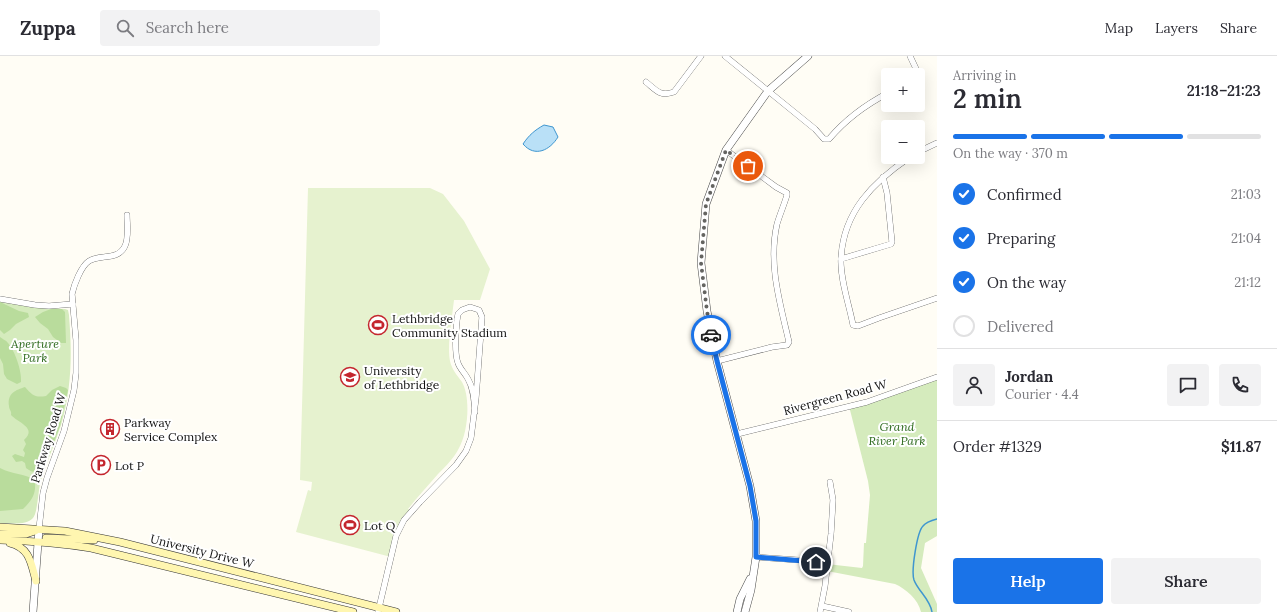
<!DOCTYPE html>
<html lang="en">
<head>
<meta charset="utf-8">
<style>
	:root { --surface:#fff; --page:#f2f2f3; --text:#2b2b33; --muted:#7c7c81; --line:#e1e1e2; --accent:#1a73e8 }
	body { margin:0; font-family:Lora,serif; background:var(--page); color:var(--text); height:100vh; display:flex; flex-direction:column; font-size:15px; white-space:nowrap }
	* { box-sizing:border-box; margin:0 }
	p { font-size:13px; color:var(--muted) }
	.icon { flex:none; width:22px; height:22px; fill:none; stroke:currentColor; stroke-width:2; stroke-linecap:round; stroke-linejoin:round }
	.map { position:relative; flex:1; overflow:hidden }
	.side { display:flex; flex-direction:column; background:var(--surface); width:340px }
	.side>* { flex:none }
	.fabs { position:absolute; left:881px; top:12px; display:grid; gap:8px }
	.fabs a { display:grid; place-items:center; width:44px; height:44px; border-radius:4px; background:var(--surface); box-shadow:0 4px 16px #0002; font-size:20px }
	.pin { position:absolute; display:grid; place-items:center; width:34px; height:34px; color:#fff; margin:-17px; border:2px solid #fff; border-radius:50%; box-shadow:0 1px 4px #0007 }
	.courier { position:absolute; display:grid; place-items:center; width:40px; height:40px; margin:-20px; border:3px solid #1a73e8; border-radius:50%; background:#fff; color:#222; box-shadow:0 1px 5px #0007 }
	.head em { font-style:normal; font-weight:600 }
	.head div { display:flex; flex-direction:column-reverse }
	.head { display:flex; align-items:center; justify-content:space-between; height:68px; padding:0 16px }
	h1 { font-size:26px; font-weight:600; line-height:30px }
	.bar { display:grid; grid-template-columns:repeat(4,1fr); gap:6px 4px; align-content:center; height:48px; padding:0 16px }
	.bar i { height:5px; border-radius:3px; background:var(--line) }
	.bar .active { background:var(--accent) }
	.bar p { grid-column:span 4 }
	.line { display:flex; align-items:center; gap:10px; padding:0 16px; border-top:1px solid var(--line) }
	.line div { flex:1 }
	.round { display:grid; place-items:center; flex:none; width:42px; height:42px; border-radius:4px; background:var(--page) }
	ol { padding:0 16px; list-style:none }
	li { display:flex; align-items:center; gap:12px; height:44px }
	li p { margin-inline-start:auto }
	li .icon { padding:4px; border-radius:50%; background:var(--accent); color:#fff; stroke-width:4 }
	li:last-child { color:var(--muted) }
	li i { width:22px; height:22px; border:2px solid var(--line); border-radius:50% }
	.button { display:flex; gap:8px; margin-top:auto; padding:8px 16px }
	.button a { flex:1; height:46px; border-radius:4px; background:var(--accent); color:#fff; font-size:16px; font-weight:600; line-height:46px; text-align:center }
	.button a+a { background:var(--page); color:var(--text) }
	header { display:flex; align-items:center; gap:24px; box-sizing:border-box; height:56px; padding:0 20px; background:var(--surface); border-bottom:1px solid var(--line) }
	header strong { font-size:19px }
	nav { display:flex; gap:22px; margin-inline-start:auto; font-size:14px }
	.search { width:280px; height:36px; background:var(--page); display:flex; align-items:center; gap:10px; box-sizing:border-box; padding:0 14px; border-radius:4px; color:var(--muted); font-size:15px }
	main { display:flex; flex:1; min-height:0 }
	.map>svg:first-child { display:block }
	.green { fill:#d5ebbd }
	.forest { fill:#b9dc9c }
	.pitch { fill:#e6f2cf }
	.water { fill:#b9e0f7; stroke:#3f96cf }
	.lines { fill:none; stroke-linecap:round; stroke-linejoin:round }
	.stream { stroke:#3f96cf; stroke-width:1.5 }
	.minor-casing { stroke:#444; stroke-width:6 }
	.tertiary-casing { stroke:#444; stroke-width:8 }
	.secondary-casing { stroke:#333; stroke-width:8 }
	.minor { stroke:#fff; stroke-width:5.5 }
	.tertiary { stroke:#fff; stroke-width:7 }
	.secondary { stroke:#fff6b0; stroke-width:7 }
	.done { stroke:#646461; stroke-width:4; stroke-dasharray:0 7.2 }
	.route { stroke:#1a73e8; stroke-width:5 }
	.labels { text-anchor:middle; dominant-baseline:central; stroke-width:4; stroke-linejoin:round; paint-order:stroke }
	.poi-label { font-size:12px; fill:#111; stroke:#fff; text-anchor:start }
	.park-label { font-size:12px; font-style:italic; fill:#2f6b1f; stroke:#fff }
	.street-label { font-size:12px; fill:#111; stroke:#fff }
</style>
</head>
<body>
<header>
<strong>Zuppa</strong>
<div class="search"><svg class="icon" aria-label="search" viewBox="0 0 24 24"><circle cx="10" cy="10" r="6"/><path d="M15 15l6 6"/></svg>Search here</div>
<nav><a>Map</a><a>Layers</a><a>Share</a></nav>
</header>
<main>
<div class="map">
<svg width="937" height="556" viewBox="0 0 937 556">
	<rect width="100%" height="100%" fill="#fffdf5"/>
	<g class="green">
		<path d="M0 245 33 251 65 253 68 254 69 259C72 297 72 332 61 369 55 387 47 405 41 424 38 433 38 456 33 462 26 470 9 467 0 467Z"/>
		<path d="M937 321V480L925 487 921 512 937 548V556H921C918 543 906 533 895 528L827 515V508L862 512 863 510 864 487H866L870 439 868 425 849 350Z"/>
	</g>
	<g class="forest">
		<polygon points="0,246 19,255 28,257 29,261 16,268 10,274 4,278 0,274"/>
		<polygon points="51,253 62,253 65,256 66,287 61,287 53,281 48,273 40,267 35,261 43,256"/>
		<path d="M0 281C2 283 6 284 8 287 15 295 22 315 21 326L17 328 7 323 4 318 3 308 0 302Z"/>
		<path d="M60 330 66 332 68 334 60 370 43 415C37 418 31 416 26 412L25 407 22 405 16 406 12 400 15 398 24 401 25 397 23 394 26 388 24 384C38 372 17 366 11 359 12 355 9 354 9 350 7 337 16 334 25 331 32 339 35 342 46 340L52 334Z"/>
		<path d="M0 412C13 419 24 417 35 424 36 438 33 443 23 453L0 455Z"/>
	</g>
	<path class="pitch" d="M308 132H430L443 138 464 165 490 213 480 244H454C452 262 447 289 450 305 452 314 457 319 462 326 471 342 468 376 459 392 454 402 446 410 438 418 428 430 417 441 408 453L412 454 404 464 391 501 296 476 308 434 311 435 312 426 300 424Z"/>
	<path class="water" d="M544 69 553 71 558 81C550 94 535 102 523 88 529 79 535 74 544 69Z"/>
	<g class="lines">
		<path class="stream" d="M932 556C930 543 918 535 914 524 911 515 917 476 923 470 926 466 933 464 937 463"/>
		<defs>
			<g id="minor">
				<path d="M725 0 815 73 824 83H829C846 63 865 49 888 37"/>
				<polyline points="910,0 918,17 918,21"/>
				<path d="M646 26C656 34 660 41 674 36L701 0"/>
				<polyline points="918,96 937,87"/>
				<path d="M910 101C873 126 843 156 841 203 840 223 849 248 853 269L858 270 879 262 937 242"/>
				<polyline points="841,203 891,188 892,186 887,137 883,121"/>
				<polyline points="0,243 35,249 49,250 73,248"/>
				<path d="M717 305 772 291 787 289 789 286C780 247 768 208 777 168 780 158 784 149 787 139V137L776 131 726 94"/>
				<polyline points="737,378 867,346 937,321"/>
				<path d="M39 473 43 437 47 422 64 375 74 334 76 317V284L72 238C74 229 81 210 89 205 100 198 118 205 125 190 129 182 127 168 127 159"/>
				<polyline points="756,501 827,506"/>
				<polyline points="822,550 849,556"/>
				<path d="M378 556 396 480 404 464 420 446 456 409 466 395 471 382 476 342 482 261 479 254 470 251 462 254 458 258C456 269 454 297 458 307 460 313 465 317 468 323 474 333 474 345 475 356"/>
				<polyline points="820,556 825,530 831,478 833,444 830,426"/>
			</g>
			<g id="tertiary">
				<polyline points="33,556 39,473"/>
				<polyline points="737,556 740,543 750,523"/>
				<polyline points="745,556 751,534 756,501 756,465 750,430 717,305 707,255 701,207 706,148 726,94 768,35 808,0"/>
			</g>
			<g id="secondary">
				<polyline points="0,471 65,475 120,486 396,556"/>
				<polyline points="0,478 26,478 35,475"/>
				<polyline points="46,482 94,484"/>
				<path d="M0 484C31 485 60 487 91 492L353 556"/>
				<path d="M10 487C30 492 31 507 36 525"/>
			</g>
		</defs>
		<use href="#minor" class="minor-casing"/>
		<use href="#tertiary" class="tertiary-casing"/>
		<use href="#secondary" class="secondary-casing"/>
		<use href="#minor" class="minor"/>
		<use href="#tertiary" class="tertiary"/>
		<use href="#secondary" class="secondary"/>
	</g>
	<g class="lines">
		<polyline class="done" points="711,279 707,255 701,207 706,148 726,94 748,110"/>
		<polyline class="route" points="711,279 717,305 750,430 756,465 756,501 816,506"/>
	</g>
	<defs>
		<symbol id="stadium-ring" viewBox="-11 -11 22 22"><circle r="9.5" fill="#fff" stroke="#c4262e" stroke-width="1.5"/><path d="M0-5a6.5 5 0 1 0 0 10a6.5 5 0 1 0 0-10ZM-3.5-1.8h7v3.6h-7Z" fill="#c4262e"/></symbol>
		<symbol id="university-ring" viewBox="-11 -11 22 22"><circle r="9.5" fill="#fff" stroke="#c4262e" stroke-width="1.5"/><path d="M0-5L7-2L0 1L-7-2ZM-4 1L0 2.5L4 1V4Q0 6-4 4Z" fill="#c4262e"/></symbol>
		<symbol id="building-ring" viewBox="-11 -11 22 22"><circle r="9.5" fill="#fff" stroke="#c4262e" stroke-width="1.5"/><path d="M-4-6H4V6H1V3H-1V6H-4ZM-2.5-4.3h1.7v1.8h-1.7ZM.8-4.3h1.7v1.8H.8ZM-2.5-1h1.7V.8h-1.7ZM.8-1h1.7V.8H.8Z" fill="#c4262e"/></symbol>
		<symbol id="parking-ring" viewBox="-11 -11 22 22"><circle r="9.5" fill="#fff" stroke="#c4262e" stroke-width="1.5"/><path d="M-3.5-5.5H1a3.5 3.5 0 0 1 0 7H-1V5.5H-3.5ZM-1-3.4V-.6H.8a1.4 1.4 0 0 0 0-2.8Z" fill="#c4262e"/></symbol>
	</defs>
	<g fill-rule="evenodd">
		<use href="#stadium-ring" x="367" y="258" width="22" height="22"/>
		<use href="#university-ring" x="339" y="310" width="22" height="22"/>
		<use href="#building-ring" x="99" y="362" width="22" height="22"/>
		<use href="#parking-ring" x="90" y="398" width="22" height="22"/>
		<use href="#stadium-ring" x="339" y="458" width="22" height="22"/>
	</g>
	<g class="labels">
		<g class="poi-label">
			<text x="392" y="262">Lethbridge<tspan x="392" dy="14">Community Stadium</tspan></text>
			<text x="364" y="314">University<tspan x="364" dy="14">of Lethbridge</tspan></text>
			<text x="124" y="366">Parkway<tspan x="124" dy="14">Service Complex</tspan></text>
			<text x="115" y="409">Lot P</text>
			<text x="364" y="469">Lot Q</text>
		</g>
		<g class="park-label">
			<text x="35" y="287">Aperture<tspan x="35" dy="14">Park</tspan></text>
			<text x="897" y="370">Grand<tspan x="897" dy="14">River Park</tspan></text>
		</g>
		<g class="street-label">
			<text transform="translate(835 341) rotate(-15)">Rivergreen Road W</text>
			<text transform="translate(48 382) rotate(-73)">Parkway Road W</text>
			<text transform="translate(202 495) rotate(14)">University Drive W</text>
		</g>
	</g>
</svg>
<div class="fabs">
<a>+</a>
<a>−</a>
</div>
<div class="pin" style="left:748px;top:110px;background:#ea580c"><svg class="icon" aria-label="bag" viewBox="0 0 24 24"><path d="M5 8h14l-1 12H6zM9 8a3 3 0 0 1 6 0"/></svg></div>
<div class="pin" style="left:816px;top:506px;background:#1f2937"><svg class="icon" aria-label="home" viewBox="0 0 24 24"><path d="M3 11l9-7 9 7M6 9v11h12V9"/></svg></div>
<div class="courier" style="left:711px;top:279px"><svg class="icon" aria-label="car" viewBox="0 0 24 24"><path d="M5 17H2v-5l4-1 3-4h7l3 4 3 1v5h-3M9 17h6M6 11h13"/><circle cx="7" cy="17" r="2"/><circle cx="17" cy="17" r="2"/></svg></div>
</div>
<section class="side">
<div class="head"><div><h1>2 min</h1><p>Arriving in</p></div><em>21:18–21:23</em></div>
<div class="bar"><i class="active"></i><i class="active"></i><i class="active"></i><i></i><p>On the way · 370 m</p></div>
<ol>
<li><svg class="icon" aria-label="check" viewBox="0 0 24 24"><path d="M5 12l5 5 9-10"/></svg>Confirmed<p>21:03</p></li>
<li><svg class="icon" aria-label="check" viewBox="0 0 24 24"><path d="M5 12l5 5 9-10"/></svg>Preparing<p>21:04</p></li>
<li><svg class="icon" aria-label="check" viewBox="0 0 24 24"><path d="M5 12l5 5 9-10"/></svg>On the way<p>21:12</p></li>
<li><i></i>Delivered</li>
</ol>
<div class="line" style="height:72px"><a class="round"><svg class="icon" aria-label="person" viewBox="0 0 24 24"><circle cx="12" cy="8" r="4"/><path d="M4 21q1-7 8-7t8 7"/></svg></a><div><b>Jordan</b><p>Courier · 4.4</p></div><a class="round"><svg class="icon" aria-label="chat" viewBox="0 0 24 24"><path d="M4 5h16v11H9l-5 4z"/></svg></a><a class="round"><svg class="icon" aria-label="phone" viewBox="0 0 24 24"><path d="M5 4h4l2 5-3 2q2 4 5 5l2-3 5 2v4C11 20 4 13 5 4z"/></svg></a></div>
<div class="line" style="height:52px"><div>Order #1329</div><b>$11.87</b></div>
<div class="button"><a>Help</a><a>Share</a></div>
</section>
</main>
</body>
</html>
